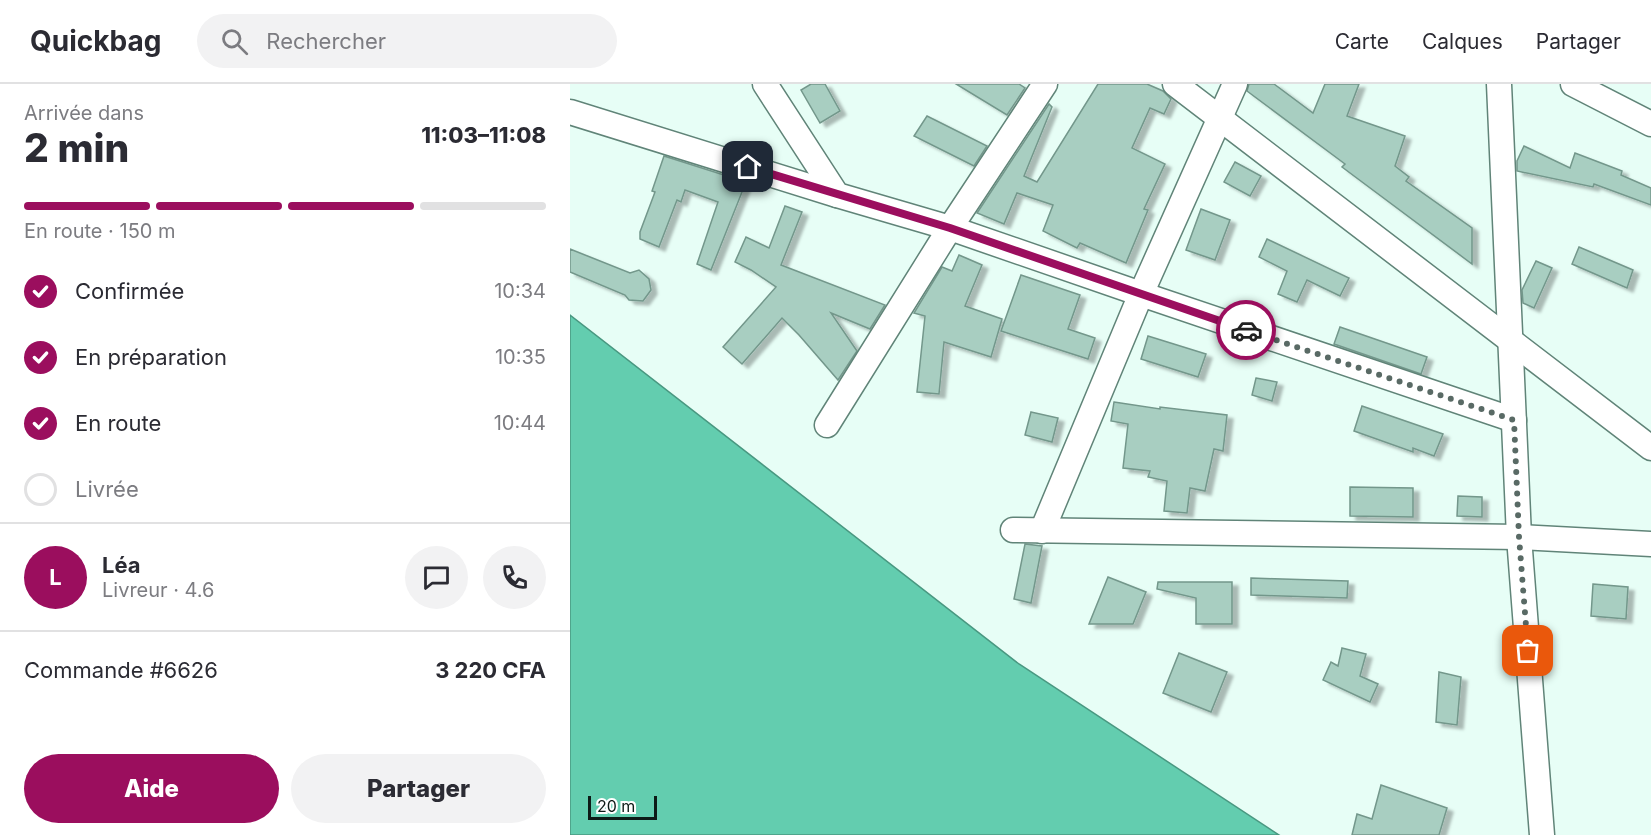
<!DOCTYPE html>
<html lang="fr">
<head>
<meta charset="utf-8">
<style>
	:root { --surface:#fff; --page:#f2f2f3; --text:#2b2b33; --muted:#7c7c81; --line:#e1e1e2; --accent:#9b0e5e }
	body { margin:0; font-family:Inter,sans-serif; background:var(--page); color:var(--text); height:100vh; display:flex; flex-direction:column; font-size:22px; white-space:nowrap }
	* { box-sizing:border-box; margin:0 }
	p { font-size:20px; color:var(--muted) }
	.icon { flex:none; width:33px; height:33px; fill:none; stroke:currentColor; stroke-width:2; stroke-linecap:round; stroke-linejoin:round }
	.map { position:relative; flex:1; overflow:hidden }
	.details { display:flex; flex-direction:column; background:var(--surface); width:570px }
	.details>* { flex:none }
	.scale { position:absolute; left:18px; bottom:15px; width:69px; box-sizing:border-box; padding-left:6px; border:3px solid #0d1b17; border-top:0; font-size:16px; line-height:21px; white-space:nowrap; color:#0d1b17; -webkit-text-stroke:4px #fff; paint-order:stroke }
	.pin { position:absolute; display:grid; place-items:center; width:51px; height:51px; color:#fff; margin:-26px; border-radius:12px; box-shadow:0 3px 9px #0006 }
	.courier { position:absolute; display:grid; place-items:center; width:60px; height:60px; margin:-30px; border:4px solid #9b0e5e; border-radius:50%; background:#fff; color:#222; box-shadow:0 2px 8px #0007 }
	.overview em { font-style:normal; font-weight:800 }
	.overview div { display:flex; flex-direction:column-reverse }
	.overview { display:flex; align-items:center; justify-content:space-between; height:102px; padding:0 24px }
	h1 { font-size:39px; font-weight:800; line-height:45px }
	.bar { display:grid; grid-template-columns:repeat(4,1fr); gap:9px 6px; align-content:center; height:72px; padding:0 24px }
	.bar i { height:8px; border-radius:4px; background:var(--line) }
	.bar .current { background:var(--accent) }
	.bar p { grid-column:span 4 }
	.line { display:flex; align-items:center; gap:15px; padding:0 24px; border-top:2px solid var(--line) }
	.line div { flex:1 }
	.round { display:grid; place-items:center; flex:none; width:63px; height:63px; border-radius:32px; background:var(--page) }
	ol { padding:0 24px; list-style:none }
	li { display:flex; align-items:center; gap:18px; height:66px }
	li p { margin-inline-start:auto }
	li .icon { padding:6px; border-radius:50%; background:var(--accent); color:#fff; stroke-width:4 }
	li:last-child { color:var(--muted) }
	li i { width:33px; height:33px; border:3px solid var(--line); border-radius:50% }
	.primary-button { display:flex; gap:12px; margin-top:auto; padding:12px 24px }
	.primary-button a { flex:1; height:69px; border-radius:36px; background:var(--accent); color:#fff; font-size:24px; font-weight:800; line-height:69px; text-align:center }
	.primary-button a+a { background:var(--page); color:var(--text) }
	header { display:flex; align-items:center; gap:36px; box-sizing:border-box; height:84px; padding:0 30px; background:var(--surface); border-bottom:2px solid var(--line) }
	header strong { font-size:28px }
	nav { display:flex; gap:33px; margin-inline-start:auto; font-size:21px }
	.search { width:420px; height:54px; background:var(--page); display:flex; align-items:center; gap:15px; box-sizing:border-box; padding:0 21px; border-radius:33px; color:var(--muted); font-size:22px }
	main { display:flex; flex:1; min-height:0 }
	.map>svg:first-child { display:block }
	.water { fill:#63cdaf; stroke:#499881; stroke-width:1.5 }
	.building { fill:#a8cec1; stroke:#73978b; stroke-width:1.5; filter:url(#shadow) }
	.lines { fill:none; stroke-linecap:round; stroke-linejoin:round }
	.minor-casing { stroke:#608478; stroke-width:27 }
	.minor { stroke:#fff; stroke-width:24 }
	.done { stroke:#596a65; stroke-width:6; stroke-dasharray:0 10.8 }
	.route { stroke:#9b0e5e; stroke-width:8 }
</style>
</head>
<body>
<header>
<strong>Quickbag</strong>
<div class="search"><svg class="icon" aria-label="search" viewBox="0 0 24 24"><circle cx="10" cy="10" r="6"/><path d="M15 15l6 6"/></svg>Rechercher</div>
<nav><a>Carte</a><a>Calques</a><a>Partager</a></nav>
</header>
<main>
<section class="details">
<div class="overview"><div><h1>2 min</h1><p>Arrivée dans</p></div><em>11:03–11:08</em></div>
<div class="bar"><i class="current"></i><i class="current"></i><i class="current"></i><i></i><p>En route · 150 m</p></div>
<ol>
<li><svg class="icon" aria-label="check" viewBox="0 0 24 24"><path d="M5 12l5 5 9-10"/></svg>Confirmée<p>10:34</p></li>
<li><svg class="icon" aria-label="check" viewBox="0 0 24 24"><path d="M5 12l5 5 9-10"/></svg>En préparation<p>10:35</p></li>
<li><svg class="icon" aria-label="check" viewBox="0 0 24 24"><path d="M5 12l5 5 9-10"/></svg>En route<p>10:44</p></li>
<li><i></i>Livrée</li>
</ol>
<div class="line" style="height:108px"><b class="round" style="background:var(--accent);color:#fff">L</b><div><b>Léa</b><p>Livreur · 4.6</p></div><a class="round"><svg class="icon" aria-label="chat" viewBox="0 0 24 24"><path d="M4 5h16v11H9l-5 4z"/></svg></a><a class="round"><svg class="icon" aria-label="phone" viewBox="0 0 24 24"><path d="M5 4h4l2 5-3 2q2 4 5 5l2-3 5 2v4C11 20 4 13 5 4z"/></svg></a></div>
<div class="line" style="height:78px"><div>Commande #6626</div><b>3 220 CFA</b></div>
<div class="primary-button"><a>Aide</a><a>Partager</a></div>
</section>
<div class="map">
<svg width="1081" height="751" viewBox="0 0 1081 751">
	<defs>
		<filter id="shadow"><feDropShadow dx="6" dy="4" stdDeviation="1.5" flood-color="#0004"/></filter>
	</defs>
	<rect width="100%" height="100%" fill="#e7fef6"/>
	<polygon class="water" points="0,231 449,580 709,751 0,751"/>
	<g class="building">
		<polygon points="241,0 255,0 270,27 250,39 231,6"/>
		<polygon points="386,0 449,0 455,4 437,31"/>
		<polygon points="528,0 577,0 593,7 601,15 594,30 580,24 562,64 595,80 574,125 578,126 556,179 510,159 507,164 473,147 483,121 447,109 434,140 407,129 479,20 482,23 454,92 467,98"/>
		<polygon points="679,0 704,0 743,29 755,0 789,0 777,32 835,52 825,82 839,93 836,97 902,144 902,180 772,83 775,80 677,7"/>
		<polygon points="357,32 417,62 404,82 344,52"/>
		<polygon points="954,62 1000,84 1005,69 1052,87 1051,91 1081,104 1081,121 1024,100 1023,103 947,87 947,77"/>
		<polygon points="94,72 176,98 141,186 127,180 148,118 115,106 111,118 107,116 89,163 70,155 70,148 85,108 82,107"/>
		<polygon points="665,78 691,92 680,112 654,98"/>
		<polygon points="215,122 232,128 211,181 315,221 300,245 261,229 287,267 268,296 229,251 212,234 172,280 153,263 206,203 181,186 165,178 176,153 199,164"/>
		<polygon points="631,125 660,136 645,176 616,166"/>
		<polygon points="697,155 779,194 770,212 737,196 727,218 708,210 717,187 689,173"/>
		<polygon points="1009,163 1063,186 1057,204 1002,180"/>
		<polygon points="0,165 60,189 69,186 79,195 81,206 73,217 59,216 55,211 0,188"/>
		<polygon points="389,171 412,181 395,222 432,235 421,273 374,258 369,310 347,308 355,232 344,229 372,183 382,187"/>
		<polygon points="966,177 982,184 964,224 953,219 952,206"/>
		<polygon points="451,191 510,211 498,245 525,254 518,275 431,247"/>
		<polygon points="770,243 857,273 851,290 764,260"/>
		<polygon points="578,252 636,270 628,293 571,275"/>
		<polygon points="686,294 707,298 702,317 682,311"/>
		<polygon points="544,318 590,325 590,323 657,331 653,367 644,365 635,407 620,404 617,429 594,427 597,397 578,393 580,387 553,384 558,340 541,337"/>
		<polygon points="792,322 873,350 864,372 843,364 843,368 784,347"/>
		<polygon points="461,328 488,334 482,358 455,351"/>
		<polygon points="780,403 843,404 843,433 780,432"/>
		<polygon points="888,412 912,413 912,433 887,432"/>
		<polygon points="455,460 472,462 461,519 444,515"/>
		<polygon points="538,493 576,508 563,540 519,540"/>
		<polygon points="681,494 778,497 777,514 681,511"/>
		<polygon points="588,498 662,498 662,540 626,540 626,514 587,505"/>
		<polygon points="1023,500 1058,503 1056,535 1021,532"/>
		<polygon points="772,564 796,570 790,592 808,600 800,618 753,596 761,578 768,582"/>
		<polygon points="609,569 657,588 641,628 593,609"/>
		<polygon points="869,588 891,593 887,641 866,638"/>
		<polygon points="811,701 877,724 869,751 782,751 787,730 802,735"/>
	</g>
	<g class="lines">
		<defs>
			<g id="minor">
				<polyline points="195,0 267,111 380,144 571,210 944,336"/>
				<polyline points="605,0 1081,364"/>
				<polyline points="929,0 949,453 972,751"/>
				<polyline points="1003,0 1081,40"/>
				<polyline points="0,28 267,111"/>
				<polyline points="257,341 380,144 475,0"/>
				<polyline points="443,446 949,453 1081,460"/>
				<polyline points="472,447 571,210 665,0"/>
			</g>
		</defs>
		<use href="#minor" class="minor-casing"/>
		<use href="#minor" class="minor"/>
	</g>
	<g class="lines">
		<polyline class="done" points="676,246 944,336 949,453 958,567"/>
		<polyline class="route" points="178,83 380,144 676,246"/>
	</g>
</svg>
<div class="scale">20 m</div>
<div class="pin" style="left:958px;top:567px;background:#ea580c"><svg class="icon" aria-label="bag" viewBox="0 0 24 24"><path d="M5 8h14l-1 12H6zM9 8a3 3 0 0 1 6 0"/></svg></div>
<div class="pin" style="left:178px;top:83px;background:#1f2937"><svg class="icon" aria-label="home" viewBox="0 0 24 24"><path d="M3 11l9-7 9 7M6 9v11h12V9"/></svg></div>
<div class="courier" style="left:676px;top:246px"><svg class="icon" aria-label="car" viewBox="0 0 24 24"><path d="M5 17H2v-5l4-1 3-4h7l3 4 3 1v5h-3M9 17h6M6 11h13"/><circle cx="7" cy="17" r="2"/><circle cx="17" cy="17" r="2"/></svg></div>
</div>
</main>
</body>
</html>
